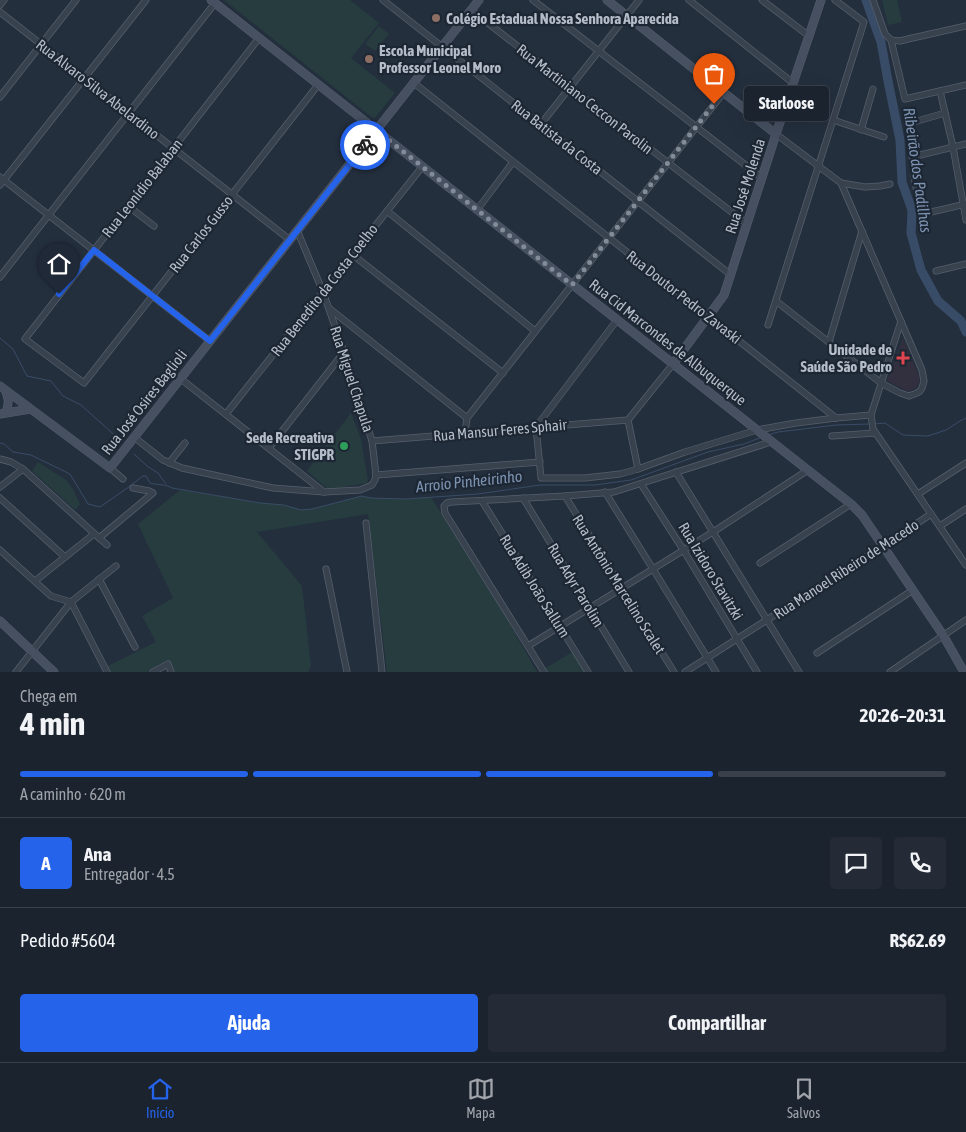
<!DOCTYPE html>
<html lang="pt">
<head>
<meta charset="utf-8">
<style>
	:root { --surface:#1b232e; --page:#242b36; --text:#f1f3f6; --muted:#a0a4aa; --line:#39404a; --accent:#2563eb }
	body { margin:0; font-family:"Asap Condensed",sans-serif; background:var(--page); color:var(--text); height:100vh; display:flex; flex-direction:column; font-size:19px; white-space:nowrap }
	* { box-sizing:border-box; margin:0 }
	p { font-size:16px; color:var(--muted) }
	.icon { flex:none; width:28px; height:28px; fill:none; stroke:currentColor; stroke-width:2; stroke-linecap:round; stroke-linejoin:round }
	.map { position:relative; height:672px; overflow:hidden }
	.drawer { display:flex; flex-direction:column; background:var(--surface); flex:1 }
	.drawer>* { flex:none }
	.pin { position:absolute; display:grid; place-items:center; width:42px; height:42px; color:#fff; margin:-51px -21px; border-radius:50% 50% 50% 0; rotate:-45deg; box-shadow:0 0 5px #0007 }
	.pin .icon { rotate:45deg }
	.courier { position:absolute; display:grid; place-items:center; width:50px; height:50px; margin:-25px; border:4px solid #2563eb; border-radius:50%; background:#fff; color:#222; box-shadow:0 1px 6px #0007 }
	.bubble { position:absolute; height:35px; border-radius:5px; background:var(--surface); box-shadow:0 5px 20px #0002,0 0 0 1px var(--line); font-size:16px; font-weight:700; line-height:35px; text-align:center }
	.head em { font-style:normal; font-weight:700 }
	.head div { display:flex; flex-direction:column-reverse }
	.head { display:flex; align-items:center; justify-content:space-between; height:85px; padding:0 20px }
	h1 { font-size:32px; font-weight:700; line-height:38px }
	.bar { display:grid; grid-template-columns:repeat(4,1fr); gap:8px 5px; align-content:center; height:60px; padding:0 20px }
	.bar i { height:6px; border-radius:4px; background:var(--line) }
	.bar .current { background:var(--accent) }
	.bar p { grid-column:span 4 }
	.line { display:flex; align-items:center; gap:12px; padding:0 20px; border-top:1px solid var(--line) }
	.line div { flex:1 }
	.round { display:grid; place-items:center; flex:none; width:52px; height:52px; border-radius:5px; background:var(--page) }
	.button { display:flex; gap:10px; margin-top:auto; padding:10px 20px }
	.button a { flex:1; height:58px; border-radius:5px; background:var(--accent); color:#fff; font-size:20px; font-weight:700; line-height:58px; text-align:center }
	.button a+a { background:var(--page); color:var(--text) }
	.menu { display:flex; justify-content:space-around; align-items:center; height:70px; border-top:1px solid var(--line); background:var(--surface); font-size:14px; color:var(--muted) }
	.menu a { display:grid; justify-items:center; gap:2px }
	.menu .current { color:var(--accent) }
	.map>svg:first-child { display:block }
	.medical { fill:#32303f }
	.green { fill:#263c3f }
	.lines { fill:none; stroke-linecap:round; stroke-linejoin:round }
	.stream { stroke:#394c67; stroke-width:1 }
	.river { stroke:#394c67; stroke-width:9 }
	.street-casing { stroke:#565f6c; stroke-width:7 }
	.secondary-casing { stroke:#565f6c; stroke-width:9 }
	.street { stroke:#38414e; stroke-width:5.5 }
	.secondary { stroke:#465061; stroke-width:8 }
	.done { stroke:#828b98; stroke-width:5; stroke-dasharray:0 9 }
	.route { stroke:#2563eb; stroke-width:6 }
	.education-dot { fill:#8d6e63; stroke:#1d2633; stroke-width:2 }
	.health-dot { fill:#e0444e; stroke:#1d2633; stroke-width:2 }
	.leisure-dot { fill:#2e9e5b; stroke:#1d2633; stroke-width:2 }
	.labels { text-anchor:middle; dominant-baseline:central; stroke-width:4.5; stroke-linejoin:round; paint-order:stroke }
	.poi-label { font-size:15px; font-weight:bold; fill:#b4bcc9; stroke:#1d2633; text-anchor:start }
	.street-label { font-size:15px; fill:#b4bcc9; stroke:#1d2633 }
	.water-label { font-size:16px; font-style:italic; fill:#7c92b1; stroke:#1d2633 }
</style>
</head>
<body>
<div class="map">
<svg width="966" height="672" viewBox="0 0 966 672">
	<rect width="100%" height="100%" fill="#242f3e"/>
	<polygon class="medical" points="903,338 920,378 917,387 909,392 887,381"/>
	<g class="green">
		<polygon points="224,0 350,0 379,23 351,58 395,93 374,119"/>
		<polygon points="882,0 897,0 902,22 888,25"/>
		<polygon points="379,26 389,34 375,51 365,44"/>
		<polygon points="351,413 361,439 368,481 366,483 329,490 307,471"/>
		<polygon points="38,462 66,480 73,489 80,504 75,510 32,471"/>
		<polygon points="180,490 260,503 284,505 301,510 312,509 362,496 371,498 406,499 431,497 507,619 537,672 387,672 368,514 257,532 302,586 311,666 308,672 171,672 166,662 147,672 109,672 106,667 156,642 142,616 173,598 138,524"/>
		<polygon points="574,651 586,672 546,672 544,669"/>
	</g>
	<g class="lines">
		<g class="stream">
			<polyline points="0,338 13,349 27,376 51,381 63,396 81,405 121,441"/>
			<polyline points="874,424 885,423 903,435 928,436 946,430 960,421 966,418"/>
			<polyline points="768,435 778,432 836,425 870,424"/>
			<path d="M0 443 4 444 13 452 31 455 70 474 88 504 100 507 126 489 143 476H146L150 483C157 485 165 484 172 488L260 503 284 505 301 510 312 509 362 496 371 498 406 499 478 494 540 485H595L631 480 708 452 744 444 762 437"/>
			<polyline points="134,454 147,466 158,473 166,484"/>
		</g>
		<polyline class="river" points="866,0 881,42 888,81 900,140 902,182 912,210 911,233 921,270 938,301 961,321 966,332"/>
		<defs>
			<g id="street">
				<polyline points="383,0 731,275"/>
				<polyline points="533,0 762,178"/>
				<polyline points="689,0 793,83"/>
				<polyline points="762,0 809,36"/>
				<polyline points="873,0 885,34 891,40 905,99 966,85"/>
				<polyline points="0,5 4,0"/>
				<polyline points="471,10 747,224"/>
				<polyline points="0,12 290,240"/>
				<polyline points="259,38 25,339 84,383 318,85"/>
				<polyline points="891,40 900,41 908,39 966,26"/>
				<polyline points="414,83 836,418"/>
				<polyline points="940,91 953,147 966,220"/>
				<polyline points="0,97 76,0"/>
				<polyline points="833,120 884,137"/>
				<polyline points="541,124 639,0"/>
				<polyline points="907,124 945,113"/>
				<polyline points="861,130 873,89"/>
				<polyline points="776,134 841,183 865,187 880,186 890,184"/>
				<polyline points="912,157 966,144"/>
				<polyline points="914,176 920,209 923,212 927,213 966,204"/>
				<polyline points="0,177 210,341"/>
				<polyline points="0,185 146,0"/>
				<polyline points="128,206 154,226"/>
				<polyline points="477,210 513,162"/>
				<polyline points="387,211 535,331"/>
				<polyline points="353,255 503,373"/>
				<polyline points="936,271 966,264"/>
				<polyline points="0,277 215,3"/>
				<polyline points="776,301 881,383 900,393 909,396 917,393 920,391 922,388 924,381 922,370 841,183"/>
				<polyline points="330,309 467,418"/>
				<polyline points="617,320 536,427 541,478 585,478 620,474 638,469 685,452 757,430 796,423 836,418 871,415"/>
				<polyline points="901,321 871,415 873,429 966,565"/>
				<polyline points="768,325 864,22 835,0"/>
				<polyline points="829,342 862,231"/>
				<polyline points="181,379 324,492"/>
				<polyline points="226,414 422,167"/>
				<polyline points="465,433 467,418 724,92"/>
				<polyline points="832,436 875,433"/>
				<polyline points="134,437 163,460 182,468 273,488 324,492 360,490 372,485 375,480 376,475 372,441 344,352 323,292 297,230"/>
				<polyline points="372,441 628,420"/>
				<polyline points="269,448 344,352"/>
				<polyline points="0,459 11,462 23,469 107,545"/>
				<polyline points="169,463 185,443"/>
				<polyline points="110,468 123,479"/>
				<polyline points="638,469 628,420 673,364"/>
				<polyline points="676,472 799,672"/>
				<polyline points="376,475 540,462"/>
				<polyline points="641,484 684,551 757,672"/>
				<polyline points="0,487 23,469"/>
				<polyline points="605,492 653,569 716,672"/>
				<polyline points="918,494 966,463"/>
				<polyline points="565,496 674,672"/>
				<polyline points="0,498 65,557"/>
				<polyline points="523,498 629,672"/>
				<polyline points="482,501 588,672"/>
				<polyline points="366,523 382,672"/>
				<polyline points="940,526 966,509"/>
				<polyline points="99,538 153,493 149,491 133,488"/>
				<polyline points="0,550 51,596 71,602 107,672"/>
				<polyline points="760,563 851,504"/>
				<polyline points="326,569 347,672"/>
				<polyline points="99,579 135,647"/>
				<polyline points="35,581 94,534"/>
				<polyline points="528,646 713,532 808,470"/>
				<polyline points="817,653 913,590"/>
				<polyline points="16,672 71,602 116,566"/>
				<polyline points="153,672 168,664 171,672"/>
				<polyline points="544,672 445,513 444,506 447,503 451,502 565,496 614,492 771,442"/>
				<polyline points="685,672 883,546 931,514"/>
				<polyline points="890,672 966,620"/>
			</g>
			<g id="secondary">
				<polyline points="211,0 851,504 862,515 943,635 964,672"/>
				<polyline points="607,0 776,134"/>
				<polyline points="673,364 724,295 776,134 821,0"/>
				<polyline points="0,386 110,468 479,0"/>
				<path d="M6 392C9 399 9 404 6 412"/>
				<polyline points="0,414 30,409"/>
				<polyline points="0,621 54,672"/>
			</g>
		</defs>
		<use href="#street" class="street-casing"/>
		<use href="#secondary" class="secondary-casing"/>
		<use href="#street" class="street"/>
		<use href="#secondary" class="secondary"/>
	</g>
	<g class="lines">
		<polyline class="done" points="365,145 376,130 572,285 714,104"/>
		<polyline class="route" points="59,294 94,250 210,341 365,145"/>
	</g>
	<g class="education-dot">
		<circle cx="436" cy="18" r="5"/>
		<circle cx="369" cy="59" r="5"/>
	</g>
	<path class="health-dot" d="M900.5 350.5h5v5h5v5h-5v5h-5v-5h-5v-5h5z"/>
	<circle class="leisure-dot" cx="344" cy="446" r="5"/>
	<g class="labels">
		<g class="poi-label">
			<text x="446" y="18">Colégio Estadual Nossa Senhora Aparecida</text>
			<text x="379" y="50">Escola Municipal<tspan x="379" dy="17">Professor Leonel Moro</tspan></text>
			<text x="892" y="349" text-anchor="end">Unidade de<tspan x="892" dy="17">Saúde São Pedro</tspan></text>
			<text x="334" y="437" text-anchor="end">Sede Recreativa<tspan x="334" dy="17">STIGPR</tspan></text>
		</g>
		<g class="street-label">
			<text transform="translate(98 89) rotate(38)">Rua Alvaro Silva Abelardino</text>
			<text transform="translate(585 99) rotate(38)">Rua Martiniano Ceccon Parolin</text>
			<text transform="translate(557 137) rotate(38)">Rua Batista da Costa</text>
			<text transform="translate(745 186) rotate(-72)">Rua José Molenda</text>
			<text transform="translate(142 188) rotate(-52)">Rua Leonídio Balaban</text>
			<text transform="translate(201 234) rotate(-52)">Rua Carlos Gusso</text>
			<text transform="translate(324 290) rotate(-52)">Rua Benedito da Costa Coelho</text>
			<text transform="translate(684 297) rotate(38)">Rua Doutor Pedro Zavaski</text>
			<text transform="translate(668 342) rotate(38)">Rua Cid Marcondes de Albuquerque</text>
			<text transform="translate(352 379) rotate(72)">Rua Miguel Chapula</text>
			<text transform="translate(144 402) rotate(-52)">Rua José Osires Baglioli</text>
			<text transform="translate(500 430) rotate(-5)">Rua Mansur Feres Sphair</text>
			<text transform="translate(846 569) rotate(-33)">Rua Manoel Ribeiro de Macedo</text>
			<text transform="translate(711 571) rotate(59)">Rua Izidoro Stavitzki</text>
			<text transform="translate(619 584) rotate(58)">Rua Antônio Marcelino Scalet</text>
			<text transform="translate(576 585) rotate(59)">Rua Adyr Parolim</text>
			<text transform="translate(535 586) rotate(58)">Rua Adib João Sallum</text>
		</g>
		<g class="water-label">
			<text transform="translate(918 170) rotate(82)">Ribeirão dos Padilhas</text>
			<text transform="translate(469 481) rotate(-6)">Arroio Pinheirinho</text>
		</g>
	</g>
</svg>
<div class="pin" style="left:714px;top:104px;background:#ea580c"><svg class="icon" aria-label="bag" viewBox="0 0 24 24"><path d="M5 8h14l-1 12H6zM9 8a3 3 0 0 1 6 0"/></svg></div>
<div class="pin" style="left:59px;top:294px;background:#1f2937"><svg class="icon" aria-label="home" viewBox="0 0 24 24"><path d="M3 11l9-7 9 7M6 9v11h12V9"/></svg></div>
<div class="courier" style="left:365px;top:145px"><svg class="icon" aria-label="bike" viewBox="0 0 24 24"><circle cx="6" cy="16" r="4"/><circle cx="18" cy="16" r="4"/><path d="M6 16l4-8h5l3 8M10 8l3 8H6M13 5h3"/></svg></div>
<div class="bubble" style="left:744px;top:86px;width:85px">Starloose</div>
</div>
<section class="drawer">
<div class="head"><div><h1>4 min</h1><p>Chega em</p></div><em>20:26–20:31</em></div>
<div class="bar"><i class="current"></i><i class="current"></i><i class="current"></i><i></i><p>A caminho · 620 m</p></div>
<div class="line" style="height:90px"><b class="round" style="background:var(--accent);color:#fff">A</b><div><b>Ana</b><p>Entregador · 4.5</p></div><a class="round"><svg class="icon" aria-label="chat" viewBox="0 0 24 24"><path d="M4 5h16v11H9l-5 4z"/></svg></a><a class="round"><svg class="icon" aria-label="phone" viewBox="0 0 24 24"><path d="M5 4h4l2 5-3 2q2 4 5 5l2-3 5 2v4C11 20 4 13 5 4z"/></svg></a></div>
<div class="line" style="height:65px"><div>Pedido #5604</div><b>R$62.69</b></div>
<div class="button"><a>Ajuda</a><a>Compartilhar</a></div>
</section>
<nav class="menu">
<a class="current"><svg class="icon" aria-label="home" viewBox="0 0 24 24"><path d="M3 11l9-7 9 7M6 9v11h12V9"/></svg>Início</a>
<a><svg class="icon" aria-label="map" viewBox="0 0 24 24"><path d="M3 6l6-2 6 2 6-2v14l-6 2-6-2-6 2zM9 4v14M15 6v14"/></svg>Mapa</a>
<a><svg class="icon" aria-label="saved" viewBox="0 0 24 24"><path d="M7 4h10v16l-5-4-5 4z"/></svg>Salvos</a>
</nav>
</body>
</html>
